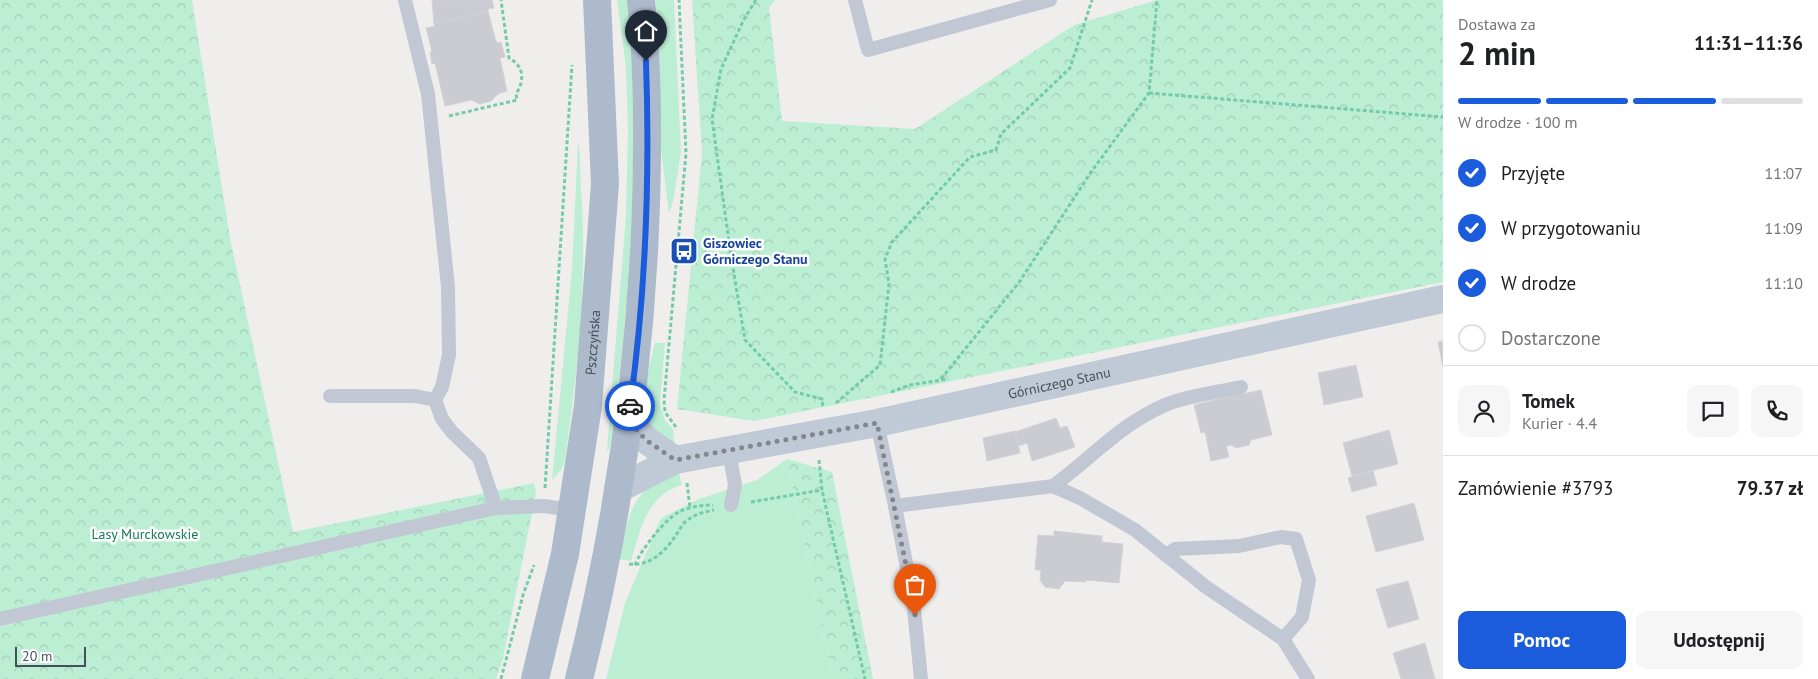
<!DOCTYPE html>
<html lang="pl">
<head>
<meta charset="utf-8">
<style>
	:root { --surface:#fff; --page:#f6f6f6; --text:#202124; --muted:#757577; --line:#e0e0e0; --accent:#1b5cdc }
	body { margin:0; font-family:"PT Sans",sans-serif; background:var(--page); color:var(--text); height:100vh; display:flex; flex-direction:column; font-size:19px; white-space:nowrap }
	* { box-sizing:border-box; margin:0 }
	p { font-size:16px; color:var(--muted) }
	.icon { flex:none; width:28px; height:28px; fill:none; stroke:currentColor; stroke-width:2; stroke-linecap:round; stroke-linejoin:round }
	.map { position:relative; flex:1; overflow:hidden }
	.drawer { display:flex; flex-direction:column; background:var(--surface); width:375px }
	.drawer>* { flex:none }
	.scale { position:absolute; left:15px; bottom:12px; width:71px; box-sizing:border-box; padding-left:5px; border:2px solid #464f5b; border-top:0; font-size:14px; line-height:18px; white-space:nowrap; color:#464f5b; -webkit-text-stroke:4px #fff; paint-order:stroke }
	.pin { position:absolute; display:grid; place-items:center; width:42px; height:42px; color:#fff; margin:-51px -21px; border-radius:50% 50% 50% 0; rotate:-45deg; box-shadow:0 0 5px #0007 }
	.pin .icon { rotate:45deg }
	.courier { position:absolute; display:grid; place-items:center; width:50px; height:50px; margin:-25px; border:4px solid #1b5cdc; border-radius:50%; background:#fff; color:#222; box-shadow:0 1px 6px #0007 }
	.summary em { font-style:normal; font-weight:700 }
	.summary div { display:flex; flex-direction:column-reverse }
	.summary { display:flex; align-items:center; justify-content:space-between; height:85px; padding:0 15px }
	h1 { font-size:32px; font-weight:700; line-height:38px }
	.bar { display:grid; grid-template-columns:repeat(4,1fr); gap:8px 5px; align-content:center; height:60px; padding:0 15px }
	.bar i { height:6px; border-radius:4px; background:var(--line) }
	.bar .selected { background:var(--accent) }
	.bar p { grid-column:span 4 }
	.line { display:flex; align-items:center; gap:12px; padding:0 15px; border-top:1px solid var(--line) }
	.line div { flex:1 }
	.round { display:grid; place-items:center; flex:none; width:52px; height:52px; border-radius:10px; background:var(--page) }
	ol { padding:0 15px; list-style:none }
	li { display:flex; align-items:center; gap:15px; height:55px }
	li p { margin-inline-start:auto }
	li .icon { padding:5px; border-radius:50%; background:var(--accent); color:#fff; stroke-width:4 }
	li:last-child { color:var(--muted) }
	li i { width:28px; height:28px; border:2px solid var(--line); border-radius:50% }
	.primary-button { display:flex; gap:10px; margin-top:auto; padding:10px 15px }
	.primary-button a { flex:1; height:58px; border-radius:10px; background:var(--accent); color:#fff; font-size:20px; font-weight:700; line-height:58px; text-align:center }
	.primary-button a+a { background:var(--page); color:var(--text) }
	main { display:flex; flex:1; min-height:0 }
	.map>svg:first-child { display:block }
	.green { fill:#bceed4 }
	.forest { fill:url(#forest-crowns) }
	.building { fill:#caccd2; stroke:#d1d3d9 }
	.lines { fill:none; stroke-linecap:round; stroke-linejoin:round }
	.path { stroke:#74cba9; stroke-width:3; stroke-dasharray:4 2.5; stroke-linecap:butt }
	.lane { stroke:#c1c8d3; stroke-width:14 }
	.secondary { stroke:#c0c9d6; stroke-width:28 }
	.primary { stroke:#adbacc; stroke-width:28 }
	.done { stroke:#82878e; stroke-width:5; stroke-dasharray:0 9 }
	.route { stroke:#1b5cdc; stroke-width:6 }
	.labels { text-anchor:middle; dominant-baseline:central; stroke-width:5; stroke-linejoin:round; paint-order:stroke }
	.transit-label { font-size:14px; font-weight:bold; fill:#164399; stroke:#fff; text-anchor:start }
	.street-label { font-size:14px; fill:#464f5b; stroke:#fff }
	.park-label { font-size:14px; fill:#187b53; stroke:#fff }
</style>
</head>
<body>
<main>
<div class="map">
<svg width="1443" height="679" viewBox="0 0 1443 679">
	<defs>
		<pattern id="forest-crowns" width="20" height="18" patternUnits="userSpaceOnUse" patternTransform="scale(1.25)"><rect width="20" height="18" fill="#bceed4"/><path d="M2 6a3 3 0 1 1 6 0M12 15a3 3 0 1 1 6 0" fill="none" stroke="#a3ceb8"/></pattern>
	</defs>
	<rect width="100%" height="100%" fill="#f0eeed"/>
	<g class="green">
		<path d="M617 0H628C637 120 634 241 621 361 618 382 616 404 613 425 612 434 612 443 608 451L607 450 626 215 628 129 626 68Z"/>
		<polygon points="656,0 674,0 681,152 673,202 669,214 661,150"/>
		<path d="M578 142C581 153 580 176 581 190 588 283 578 368 565 460L561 470 552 480 572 269Z"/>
		<path d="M655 343H665L660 403 665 420 673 429 674 444C630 428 647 377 655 343Z"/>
		<polygon points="787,459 833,679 606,679 625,603 661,518 699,499 757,480"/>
		<path d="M679 473 682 485C647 495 640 530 631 561L619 559C629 515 630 487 679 473Z"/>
	</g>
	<g class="forest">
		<polygon points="0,0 192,0 230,238 293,532 534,483 536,493 503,658 496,679 0,679"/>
		<polygon points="692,0 775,0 769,7 782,121 915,129 1074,25 1157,0 1443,0 1443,282 754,421 677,409 702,153"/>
		<polygon points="787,459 832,472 873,679 833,679"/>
	</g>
	<g class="building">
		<polygon points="432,0 492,0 494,8 488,9 488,11 434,24"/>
		<polygon points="488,11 495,38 497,43 501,42 505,57 500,58 507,91 498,94 491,101 480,104 471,100 445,106 435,63 432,64 430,52 432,52 426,28 435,26 434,24"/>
		<polygon points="1443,341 1443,368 1438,342"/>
		<polygon points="1356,365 1363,397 1324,405 1318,373"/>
		<polygon points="1261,390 1272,435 1251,440 1249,445 1236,448 1231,445 1226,446 1229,457 1211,461 1205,432 1201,433 1194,405 1231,396 1238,391 1243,394"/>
		<polygon points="1056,418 1060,428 1067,426 1075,447 1032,461 1027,443 1018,446 1015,432"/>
		<polygon points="1389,430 1398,464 1352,476 1343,443"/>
		<polygon points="1015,431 1020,453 987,461 983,438"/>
		<polygon points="1373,471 1377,485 1352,492 1348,478"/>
		<polygon points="1414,503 1424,540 1376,552 1366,516"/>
		<polygon points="1054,531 1102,536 1102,542 1123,544 1119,583 1086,580 1086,582 1065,581 1059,589 1045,587 1040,580 1041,570 1035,570 1038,535 1054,536"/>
		<polygon points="1408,581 1419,619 1388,628 1376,589"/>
		<polygon points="1425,643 1435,679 1401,679 1393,653"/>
	</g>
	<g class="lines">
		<g class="path">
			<polyline points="756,0 744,19 721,69 712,119 731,256 745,340 795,392 822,399 823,408"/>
			<polyline points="1149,93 1443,117"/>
			<path d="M449 116 517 100 516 94C525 80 524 66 509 58L501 0"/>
			<polyline points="941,379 1020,281 1091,172 1149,93 1157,0"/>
			<polyline points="891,392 910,385 948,379"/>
			<polyline points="836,403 880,365 889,284 885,259 892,242 970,157 996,150 1001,134 1070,68 1092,0"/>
			<polyline points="676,427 665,412 664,400 686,153 679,0"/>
			<polyline points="819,460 822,490 865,679"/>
			<polyline points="687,483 690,508"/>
			<polyline points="545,488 572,65"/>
			<polyline points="751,502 822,490"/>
			<path d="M629 564C649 567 666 551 676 535 679 531 681 526 685 522 693 515 703 512 714 510"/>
			<path d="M635 565C640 551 665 519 679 512 689 507 701 505 713 505"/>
			<polyline points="501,679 523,595 534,565"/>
		</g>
		<g class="lane">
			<polyline points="405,0 428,94 448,287 449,355 442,387 435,400 442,419 452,432 479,458 496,508"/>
			<polyline points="855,0 868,50 1050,0"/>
			<polyline points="330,396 415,396 435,400"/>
			<polyline points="877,423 895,506 1053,486 1080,498 1135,530 1206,587 1283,639 1308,679"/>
			<polyline points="729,451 735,485 731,505"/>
			<path d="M1053 486C1092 458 1119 425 1165 405 1185 396 1219 392 1241 387"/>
			<polyline points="895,506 913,599 921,679"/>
			<polyline points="1166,555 1175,549 1239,546 1281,537 1296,539 1309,580 1302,617 1283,639"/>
			<polyline points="0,619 496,508 544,506 572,510"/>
		</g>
		<g class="secondary">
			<polyline points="628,420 646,440 675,460"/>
			<path id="s1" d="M618 489 675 460 877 423 1443 299"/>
		</g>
		<g class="primary">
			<path id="s2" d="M535 679 565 554 588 406 605 184 597 0"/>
			<path d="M579 679C618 524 641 364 646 204 648 136 648 68 641 0"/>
		</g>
	</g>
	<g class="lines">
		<polyline class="done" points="630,406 628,420 646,440 675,460 877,423 909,580 915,615"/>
		<path class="route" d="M630 406C646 292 650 177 646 61"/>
	</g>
	<defs>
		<symbol id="bus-square" viewBox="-11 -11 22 22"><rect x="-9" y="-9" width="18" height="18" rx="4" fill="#1a4fb4" stroke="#fff"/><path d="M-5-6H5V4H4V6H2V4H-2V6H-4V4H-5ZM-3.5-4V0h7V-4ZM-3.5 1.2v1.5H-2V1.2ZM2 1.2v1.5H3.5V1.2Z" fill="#fff"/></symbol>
	</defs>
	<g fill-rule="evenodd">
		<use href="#bus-square" x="668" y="235" width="32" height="32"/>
	</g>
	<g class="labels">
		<g class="transit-label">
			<text x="703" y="243">Giszowiec<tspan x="703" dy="16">Górniczego Stanu</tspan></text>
		</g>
		<g class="street-label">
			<text stroke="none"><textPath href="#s2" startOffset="342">Pszczyńska</textPath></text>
			<text stroke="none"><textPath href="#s1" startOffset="456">Górniczego Stanu</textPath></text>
		</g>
		<g class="park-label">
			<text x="145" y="534">Lasy Murckowskie</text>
		</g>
	</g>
</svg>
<div class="scale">20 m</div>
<div class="pin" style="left:915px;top:615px;background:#ea580c"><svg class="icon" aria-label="bag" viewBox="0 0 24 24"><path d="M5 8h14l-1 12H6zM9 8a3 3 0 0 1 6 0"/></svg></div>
<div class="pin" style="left:646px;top:61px;background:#1f2937"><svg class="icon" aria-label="home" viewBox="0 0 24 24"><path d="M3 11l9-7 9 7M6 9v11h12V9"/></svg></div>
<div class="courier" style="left:630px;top:406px"><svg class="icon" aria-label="car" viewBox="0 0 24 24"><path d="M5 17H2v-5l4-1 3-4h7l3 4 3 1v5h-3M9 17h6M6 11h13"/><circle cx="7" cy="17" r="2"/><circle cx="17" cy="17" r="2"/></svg></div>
</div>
<section class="drawer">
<div class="summary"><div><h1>2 min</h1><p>Dostawa za</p></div><em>11:31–11:36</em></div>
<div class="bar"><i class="selected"></i><i class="selected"></i><i class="selected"></i><i></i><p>W drodze · 100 m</p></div>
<ol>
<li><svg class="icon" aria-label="check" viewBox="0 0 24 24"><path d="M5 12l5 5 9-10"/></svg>Przyjęte<p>11:07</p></li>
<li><svg class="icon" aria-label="check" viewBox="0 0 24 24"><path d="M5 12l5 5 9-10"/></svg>W przygotowaniu<p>11:09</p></li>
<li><svg class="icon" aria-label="check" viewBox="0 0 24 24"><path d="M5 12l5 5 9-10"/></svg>W drodze<p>11:10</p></li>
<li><i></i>Dostarczone</li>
</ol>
<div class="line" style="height:90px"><a class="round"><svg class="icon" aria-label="person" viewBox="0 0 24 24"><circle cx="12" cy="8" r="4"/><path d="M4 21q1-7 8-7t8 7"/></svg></a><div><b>Tomek</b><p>Kurier · 4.4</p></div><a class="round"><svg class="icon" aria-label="chat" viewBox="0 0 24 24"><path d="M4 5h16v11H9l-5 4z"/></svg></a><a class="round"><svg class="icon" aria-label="phone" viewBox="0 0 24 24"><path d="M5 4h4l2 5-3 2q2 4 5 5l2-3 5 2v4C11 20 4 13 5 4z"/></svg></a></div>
<div class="line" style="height:65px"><div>Zamówienie #3793</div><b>79.37 zł</b></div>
<div class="primary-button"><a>Pomoc</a><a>Udostępnij</a></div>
</section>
</main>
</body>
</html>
